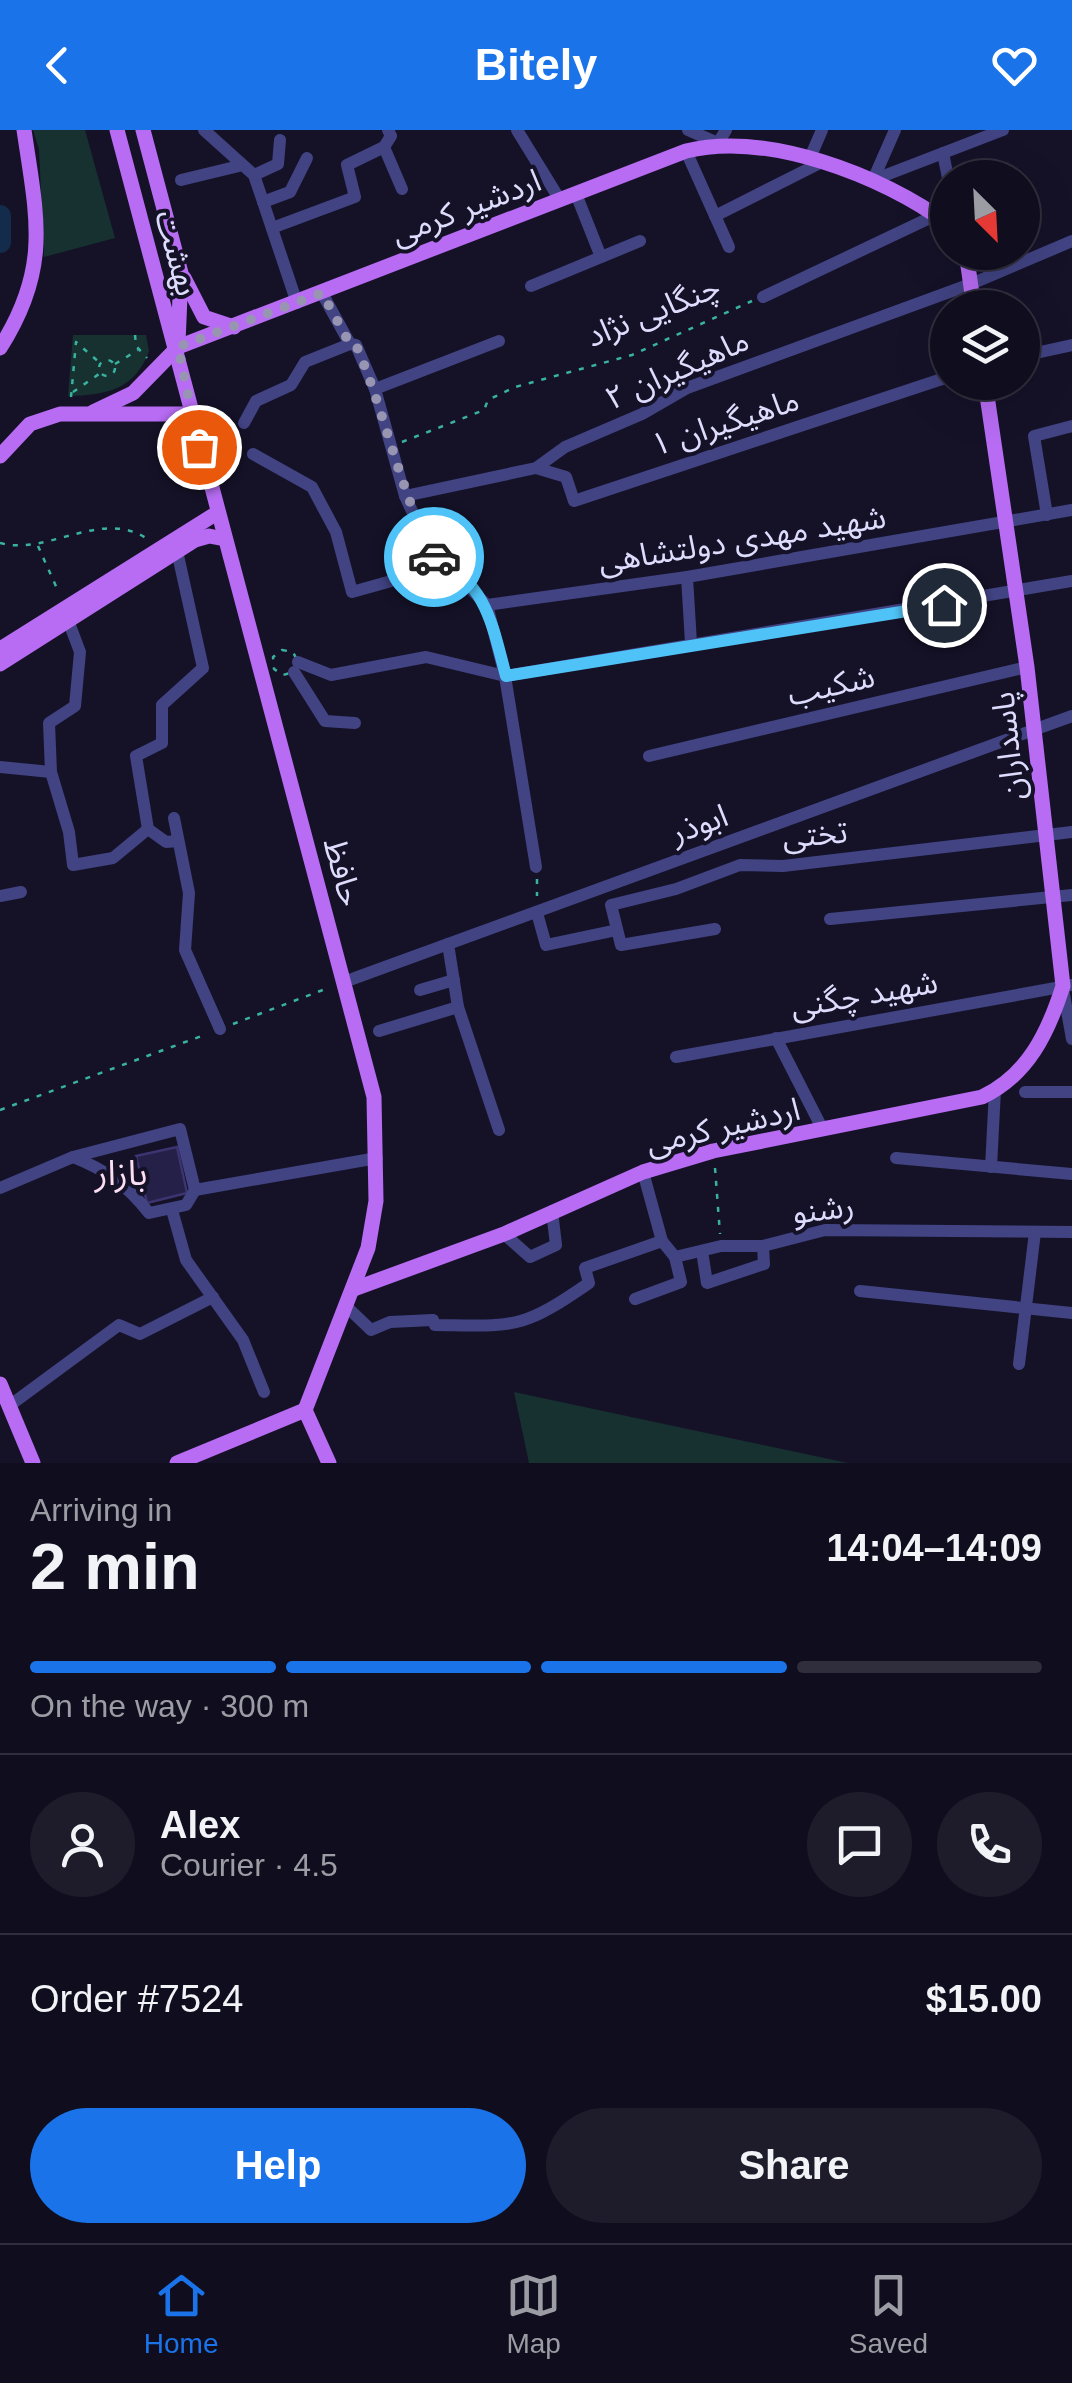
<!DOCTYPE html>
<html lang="en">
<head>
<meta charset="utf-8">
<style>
	:root { --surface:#100e1e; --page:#1e1c2b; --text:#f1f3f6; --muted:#9c9ca4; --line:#302e3c; --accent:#1a73e8 }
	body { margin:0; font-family:Helvetica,"Noto Sans Arabic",sans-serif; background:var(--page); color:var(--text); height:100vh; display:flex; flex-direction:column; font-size:38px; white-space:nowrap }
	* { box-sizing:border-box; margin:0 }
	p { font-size:32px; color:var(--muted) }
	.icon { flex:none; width:55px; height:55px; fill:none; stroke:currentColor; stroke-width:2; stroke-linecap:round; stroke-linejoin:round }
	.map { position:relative; height:1333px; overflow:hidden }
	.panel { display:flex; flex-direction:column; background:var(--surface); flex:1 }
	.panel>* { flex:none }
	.needle { width:65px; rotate:156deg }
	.controls { position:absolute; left:930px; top:30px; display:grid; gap:20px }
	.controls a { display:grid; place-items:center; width:110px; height:110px; border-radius:50%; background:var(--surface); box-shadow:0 10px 40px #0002,0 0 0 2px var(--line); font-size:50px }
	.pin { position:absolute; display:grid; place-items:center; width:85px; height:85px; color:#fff; margin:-42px; border:5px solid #fff; border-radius:50%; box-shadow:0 2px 10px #0007 }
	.courier { position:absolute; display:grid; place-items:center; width:100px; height:100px; margin:-50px; border:8px solid #4fc3f7; border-radius:50%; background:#fff; color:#222; box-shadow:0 2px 12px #0007 }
	.summary em { font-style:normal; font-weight:600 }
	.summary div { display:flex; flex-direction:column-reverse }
	.summary { display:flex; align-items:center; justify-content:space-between; height:170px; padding:0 30px }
	h1 { font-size:65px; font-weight:600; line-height:75px }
	.bar { display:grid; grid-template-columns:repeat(4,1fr); gap:15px 10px; align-content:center; height:120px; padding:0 30px }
	.bar i { height:12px; border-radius:8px; background:var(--line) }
	.bar .current { background:var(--accent) }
	.bar p { grid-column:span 4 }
	.line { display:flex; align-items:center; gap:25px; padding:0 30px; border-top:2px solid var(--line) }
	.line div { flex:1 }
	.round { display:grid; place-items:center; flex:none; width:105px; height:105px; border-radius:52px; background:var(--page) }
	.action { display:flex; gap:20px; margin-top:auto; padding:20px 30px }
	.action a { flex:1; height:115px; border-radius:60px; background:var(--accent); color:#fff; font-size:40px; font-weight:600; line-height:115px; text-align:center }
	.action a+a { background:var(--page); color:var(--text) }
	header { display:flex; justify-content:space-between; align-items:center; height:130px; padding:0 30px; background:var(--accent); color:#fff; font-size:45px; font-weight:600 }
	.menu { display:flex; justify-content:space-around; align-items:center; height:140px; border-top:2px solid var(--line); background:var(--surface); font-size:28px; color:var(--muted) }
	.menu a { display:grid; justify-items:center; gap:5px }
	.menu .current { color:var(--accent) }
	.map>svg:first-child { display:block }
	.green { fill:#16312f }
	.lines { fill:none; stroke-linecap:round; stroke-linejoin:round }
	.river { stroke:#132c4b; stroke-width:22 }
	.building { fill:#252047; stroke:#3c3471; stroke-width:2.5 }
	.path { stroke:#3ab2a2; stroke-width:2.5; stroke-dasharray:5 8; stroke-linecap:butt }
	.minor { stroke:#414383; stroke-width:12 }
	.major { stroke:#b76cf3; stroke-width:15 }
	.done { stroke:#9795b2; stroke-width:10; stroke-dasharray:0 18 }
	.route { stroke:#4fc3f7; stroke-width:12 }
	.labels { text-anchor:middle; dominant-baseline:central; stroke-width:8; stroke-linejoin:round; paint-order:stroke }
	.street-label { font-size:32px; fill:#dddcfc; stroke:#151228 }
	.neighbourhood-label { font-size:35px; fill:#fcdef3; stroke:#151228 }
</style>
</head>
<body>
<header><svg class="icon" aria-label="back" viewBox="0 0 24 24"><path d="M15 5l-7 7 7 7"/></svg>Bitely<svg class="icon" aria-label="heart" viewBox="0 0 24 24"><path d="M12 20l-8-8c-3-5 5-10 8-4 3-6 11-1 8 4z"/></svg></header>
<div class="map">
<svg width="1072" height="1333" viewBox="0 0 1072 1333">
	<rect width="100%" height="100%" fill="#151228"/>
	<g class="green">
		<polygon points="33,0 85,0 115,108 44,127 39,19"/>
		<path d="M73 205H146L149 221C135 260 106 265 68 266Z"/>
		<polygon points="514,1262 848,1333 529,1333"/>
	</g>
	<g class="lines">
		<polyline class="river" points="0,86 0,112"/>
	</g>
	<polygon class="building" points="177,1017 187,1063 147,1073 136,1026"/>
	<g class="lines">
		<g class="path">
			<polyline points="135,205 136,216 147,228"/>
			<circle cx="107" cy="238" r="8"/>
			<polyline points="115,234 138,220"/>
			<polyline points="73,262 99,244"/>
			<polyline points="71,267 76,212 100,233"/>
			<polyline points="402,312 484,280 488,270 515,257 632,225 752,171"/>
			<path d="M0 413C47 426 100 379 146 408"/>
			<polyline points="38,416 59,463"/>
			<polygon points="282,520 293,522 298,532 294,542 283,545 274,539 273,527"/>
			<polyline points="537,749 537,766"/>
			<polyline points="233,894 328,858"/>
			<polyline points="0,980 207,904"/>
			<polyline points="715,1038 720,1104"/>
		</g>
		<g class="minor">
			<polyline points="204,0 254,45 297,173"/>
			<polyline points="517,0 560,70"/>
			<polyline points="688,0 718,13 726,0"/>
			<polyline points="384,17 402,59"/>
			<polyline points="686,21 729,117"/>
			<polyline points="943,23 948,48"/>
			<polyline points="809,30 822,0"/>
			<polyline points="254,45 278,34 280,10"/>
			<polyline points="181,50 239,36"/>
			<polyline points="873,50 1003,0"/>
			<polyline points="873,50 895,0"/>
			<polyline points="576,64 601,127"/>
			<polyline points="263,72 290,62 307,28"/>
			<polyline points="715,86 820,33"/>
			<polyline points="272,98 355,67 347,35 384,17 391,6 388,0"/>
			<polyline points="531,156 640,111"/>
			<polyline points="322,163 350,214 356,215 375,259 405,366 430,420 487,475 505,546 536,737"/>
			<polyline points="763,167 936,85 948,73"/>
			<polyline points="1022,226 1072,215"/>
			<polyline points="375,259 499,211"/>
			<polyline points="244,293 256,271 291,255 305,232 350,214"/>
			<polyline points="253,324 312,357 336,402 352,462 402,448 430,420"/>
			<polyline points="536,338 566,347 574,371 948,247"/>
			<polyline points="405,366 536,338 565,317 642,284 687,258 971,154 1072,111"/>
			<polyline points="1047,385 1034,306 1072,296"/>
			<polyline points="177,421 203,538 162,575 162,613 136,626 148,699 166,712 178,711"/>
			<polyline points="687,447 691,513"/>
			<polyline points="487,475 687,447 1072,380"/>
			<polyline points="68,490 80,522 75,576 49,593 51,642 69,702 73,735 113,728 148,699"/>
			<polyline points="298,532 331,545 426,527 505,546 1072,451"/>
			<polyline points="294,542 325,591 355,593"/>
			<polyline points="649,626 1027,537"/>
			<polyline points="0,637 51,642"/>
			<polyline points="174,688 189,763 185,820 220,899"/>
			<polyline points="0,766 21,762"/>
			<polyline points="537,783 546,815 617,800"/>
			<polyline points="830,789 1072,765"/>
			<polyline points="715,799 621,815 611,775 676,759 740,735 783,736 1072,702"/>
			<polyline points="448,814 458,877 499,1000"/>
			<polyline points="344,852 1072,586"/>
			<polyline points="1063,859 1072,909"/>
			<polyline points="420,860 454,850"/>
			<polyline points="379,901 458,877"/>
			<polyline points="776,908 823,1000"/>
			<polyline points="676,927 1072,855"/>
			<polyline points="1025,962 1072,962"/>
			<path d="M73 1027C106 1040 127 1055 149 1083L186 1075 195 1060"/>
			<polyline points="896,1028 1072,1044"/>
			<polyline points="991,1037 995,960"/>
			<polyline points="643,1042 662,1111 675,1127 721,1116 763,1116 825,1100 1072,1102"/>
			<polyline points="0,1058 73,1027 180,999 195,1060 377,1028"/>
			<polyline points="172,1080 186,1130 243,1210 264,1262"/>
			<polyline points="504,1104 530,1127 556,1115 552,1081"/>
			<polyline points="702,1121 707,1153 764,1134 763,1116"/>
			<polyline points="860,1161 1072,1183"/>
			<polyline points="635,1169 681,1152 675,1127"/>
			<path d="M347 1177 371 1200 390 1192 433 1190 435 1195C516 1196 521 1200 589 1153L585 1138 662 1111"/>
			<polyline points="1019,1234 1035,1102"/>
			<polyline points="9,1276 119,1195 140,1204 213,1167"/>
		</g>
		<g class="major">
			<polyline points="117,0 374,967 376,1071 368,1118 305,1280"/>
			<polyline points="143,0 181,143 178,213"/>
			<polyline points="966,122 974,178"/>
			<polyline points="184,148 204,187 234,197"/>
			<path d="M0 218C51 138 37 88 24 0"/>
			<path d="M93 282 133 263 178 217 686 21C766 1 882 45 948 94"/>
			<polyline points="0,326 30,294 60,284 189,284"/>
			<polyline points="0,519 217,383"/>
			<polyline points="0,534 195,410 209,406 225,409"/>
			<path d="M354 1159 504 1104 643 1042 713 1021 982 967C1028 945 1048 903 1063 856L1027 537 985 252"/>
			<polyline points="0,1254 33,1333"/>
			<polyline points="305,1280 329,1333"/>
			<polyline points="177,1333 305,1280"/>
		</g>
	</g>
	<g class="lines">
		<path class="done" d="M199 317 178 217 322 163 350 214 356 215C386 285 399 359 434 427"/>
		<path class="route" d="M434 427C487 454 492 494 506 546L944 475"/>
	</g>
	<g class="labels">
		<g class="street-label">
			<text transform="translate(466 77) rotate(-21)">اردشیر کرمی</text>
			<text transform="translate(177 123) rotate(75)">بهشت</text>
			<text transform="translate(653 181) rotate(-22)">چنگایی نژاد</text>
			<text transform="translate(677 239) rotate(-24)">ماهیگیران ۲</text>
			<text transform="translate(725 292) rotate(-18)">ماهیگیران ۱</text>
			<text transform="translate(742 409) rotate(-9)">شهید مهدی دولتشاهی</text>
			<text transform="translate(831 555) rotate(-13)">شکیب</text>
			<text transform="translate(1008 616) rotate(-96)">پاسداران</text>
			<text transform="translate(699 694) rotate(-20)">ابوذر</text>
			<text transform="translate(815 704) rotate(-5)">تختی</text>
			<text transform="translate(343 742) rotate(75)">حافظ</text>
			<text transform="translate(864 864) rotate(-10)">شهید چگنی</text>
			<text transform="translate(723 996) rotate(-13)">اردشیر کرمی</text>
			<text transform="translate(823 1079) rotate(-7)">رشنو</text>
		</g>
		<g class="neighbourhood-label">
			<text x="121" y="1042">بازار</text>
		</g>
	</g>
</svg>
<div class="controls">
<a><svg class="needle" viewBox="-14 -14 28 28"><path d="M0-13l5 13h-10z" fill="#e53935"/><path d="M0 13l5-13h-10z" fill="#9c9ca4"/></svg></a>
<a><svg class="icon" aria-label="layers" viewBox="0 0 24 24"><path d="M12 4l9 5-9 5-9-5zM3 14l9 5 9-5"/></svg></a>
</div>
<div class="pin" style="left:199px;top:317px;background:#ea580c"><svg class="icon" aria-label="bag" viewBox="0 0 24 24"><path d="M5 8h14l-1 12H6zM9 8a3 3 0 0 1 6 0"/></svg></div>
<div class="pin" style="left:944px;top:475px;background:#1f2937"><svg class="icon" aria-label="home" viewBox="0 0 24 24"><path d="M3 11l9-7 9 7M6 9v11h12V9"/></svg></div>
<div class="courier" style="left:434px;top:427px"><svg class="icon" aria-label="car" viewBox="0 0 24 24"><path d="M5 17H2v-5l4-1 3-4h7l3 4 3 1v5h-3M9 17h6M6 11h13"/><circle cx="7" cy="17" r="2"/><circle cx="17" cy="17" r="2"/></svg></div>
</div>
<section class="panel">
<div class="summary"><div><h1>2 min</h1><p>Arriving in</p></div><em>14:04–14:09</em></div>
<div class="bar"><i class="current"></i><i class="current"></i><i class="current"></i><i></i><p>On the way · 300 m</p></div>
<div class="line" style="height:180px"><a class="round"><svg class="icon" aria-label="person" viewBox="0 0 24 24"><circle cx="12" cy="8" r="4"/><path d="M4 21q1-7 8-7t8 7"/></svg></a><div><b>Alex</b><p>Courier · 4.5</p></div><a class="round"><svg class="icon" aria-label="chat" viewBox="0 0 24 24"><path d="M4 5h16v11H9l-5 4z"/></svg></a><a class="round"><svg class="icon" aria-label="phone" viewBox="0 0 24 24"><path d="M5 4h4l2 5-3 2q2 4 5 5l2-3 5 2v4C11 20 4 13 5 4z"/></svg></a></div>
<div class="line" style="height:130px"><div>Order #7524</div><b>$15.00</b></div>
<div class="action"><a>Help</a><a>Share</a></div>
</section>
<nav class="menu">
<a class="current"><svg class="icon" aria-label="home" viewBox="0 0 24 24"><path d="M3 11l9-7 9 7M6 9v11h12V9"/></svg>Home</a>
<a><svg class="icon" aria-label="map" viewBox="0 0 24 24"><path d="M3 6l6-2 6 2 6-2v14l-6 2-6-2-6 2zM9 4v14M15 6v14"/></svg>Map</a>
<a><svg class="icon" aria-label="saved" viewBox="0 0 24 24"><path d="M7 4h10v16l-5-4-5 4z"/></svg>Saved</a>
</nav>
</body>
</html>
